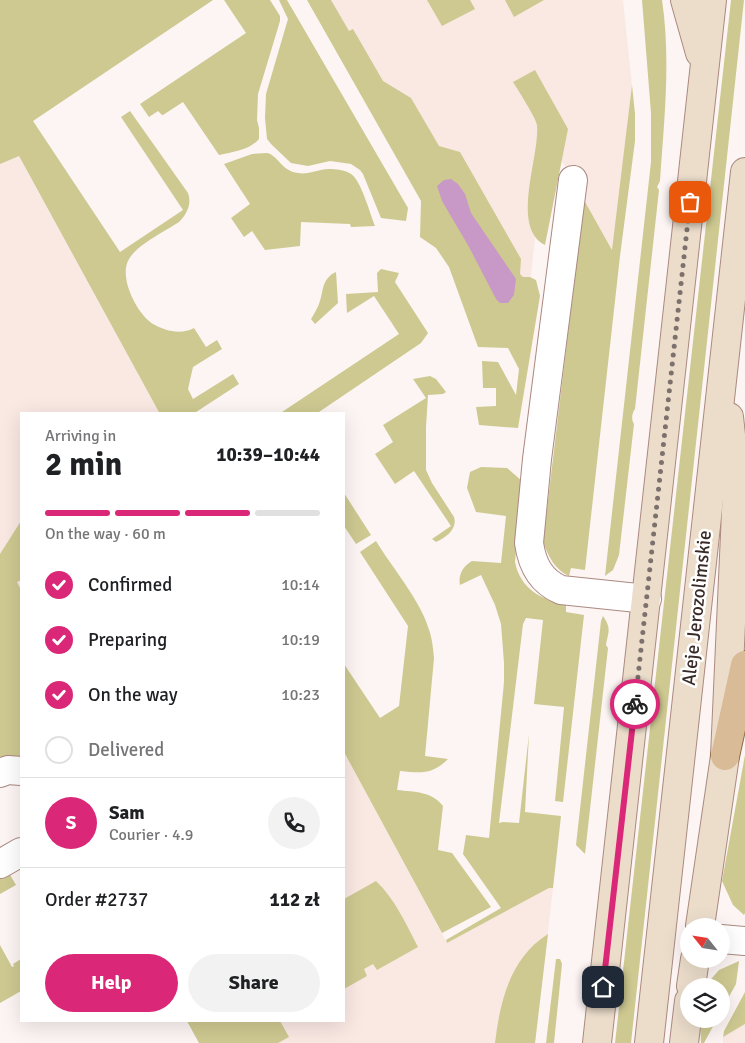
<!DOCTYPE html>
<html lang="en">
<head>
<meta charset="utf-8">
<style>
	:root { --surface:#fff; --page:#f2f2f2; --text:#202124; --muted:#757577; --line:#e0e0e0; --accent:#db2777 }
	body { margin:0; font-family:Signika,sans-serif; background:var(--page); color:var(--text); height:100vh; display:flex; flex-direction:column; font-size:19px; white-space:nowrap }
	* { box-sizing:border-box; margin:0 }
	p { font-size:16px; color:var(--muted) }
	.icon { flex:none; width:28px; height:28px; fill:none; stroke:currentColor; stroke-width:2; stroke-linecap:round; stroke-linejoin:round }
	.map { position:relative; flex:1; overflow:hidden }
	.drawer { position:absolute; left:20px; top:412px; width:325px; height:610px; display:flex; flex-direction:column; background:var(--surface); border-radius:0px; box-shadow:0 5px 20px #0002 }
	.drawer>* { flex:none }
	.needle { width:32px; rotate:300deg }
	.buttons { position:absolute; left:680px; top:918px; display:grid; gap:10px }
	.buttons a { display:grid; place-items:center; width:50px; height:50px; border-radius:50%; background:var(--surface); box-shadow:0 5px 20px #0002; font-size:25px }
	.pin { position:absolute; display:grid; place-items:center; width:42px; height:42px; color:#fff; margin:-21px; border-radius:10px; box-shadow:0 2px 8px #0006 }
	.courier { position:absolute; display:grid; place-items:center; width:50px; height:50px; margin:-25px; border:4px solid #db2777; border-radius:50%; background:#fff; color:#222; box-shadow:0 1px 6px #0007 }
	.overview em { font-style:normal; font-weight:800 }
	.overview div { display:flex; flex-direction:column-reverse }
	.overview { display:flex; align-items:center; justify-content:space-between; height:85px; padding:0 25px }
	h1 { font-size:32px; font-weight:800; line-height:38px }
	.bar { display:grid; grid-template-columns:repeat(4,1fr); gap:8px 5px; align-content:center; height:60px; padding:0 25px }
	.bar i { height:6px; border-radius:4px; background:var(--line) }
	.bar .active { background:var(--accent) }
	.bar p { grid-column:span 4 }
	.line { display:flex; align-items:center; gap:12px; padding:0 25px; border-top:1px solid var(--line) }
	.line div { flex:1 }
	.round { display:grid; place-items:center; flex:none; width:52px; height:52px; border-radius:26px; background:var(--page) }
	ol { padding:0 25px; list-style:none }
	li { display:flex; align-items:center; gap:15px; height:55px }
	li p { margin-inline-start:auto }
	li .icon { padding:5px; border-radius:50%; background:var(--accent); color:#fff; stroke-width:4 }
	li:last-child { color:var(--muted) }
	li i { width:28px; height:28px; border:2px solid var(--line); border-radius:50% }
	.cta { display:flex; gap:10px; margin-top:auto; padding:10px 25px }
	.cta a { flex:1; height:58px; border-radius:30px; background:var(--accent); color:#fff; font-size:20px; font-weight:800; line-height:58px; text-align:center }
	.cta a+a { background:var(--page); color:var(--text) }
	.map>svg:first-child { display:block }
	.built { fill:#fae8e3 }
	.green { fill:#cec991 }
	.water { fill:#c899c7 }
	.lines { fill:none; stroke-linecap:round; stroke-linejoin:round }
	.street-casing { stroke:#ab8981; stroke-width:30 }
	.secondary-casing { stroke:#ab8981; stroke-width:30 }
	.primary-casing { stroke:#906b43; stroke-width:30 }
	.street { stroke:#fff; stroke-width:28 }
	.secondary { stroke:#ecddcb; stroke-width:28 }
	.primary { stroke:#d9bb98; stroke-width:28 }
	.done { stroke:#7d716e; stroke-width:5; stroke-dasharray:0 9 }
	.route { stroke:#db2777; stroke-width:6 }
	.labels { text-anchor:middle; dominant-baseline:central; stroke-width:5; stroke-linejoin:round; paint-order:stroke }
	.street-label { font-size:19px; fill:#382a26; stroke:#fff }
</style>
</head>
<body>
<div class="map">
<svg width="745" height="1043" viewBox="0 0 745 1043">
	<rect width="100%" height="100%" fill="#fcf5f3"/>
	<g class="built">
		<polygon points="311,0 623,0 632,85 613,251 547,135 520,369"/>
		<polygon points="0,122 160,414 21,414 21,726 0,688"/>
		<polygon points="344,752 447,943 549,888 553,888 535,1043 199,1043 187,1021 344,1021"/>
		<polygon points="745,1024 745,1043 723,1043 723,1037"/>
	</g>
	<g class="green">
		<path d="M0 0H213L33 121 120 252 183 210 121 117 130 111 188 193C192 204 187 214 179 222 164 232 138 244 129 259 118 277 137 314 153 324 165 331 181 335 194 328L206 347 217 340 222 349 193 367 188 389 193 399 233 374 239 384 193 414H160L19 156 0 164Z"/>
		<path d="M224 0H270L280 16V21L258 94 257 120 259 128V139C250 150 233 152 219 155L183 102 163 115H162L158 111 149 117 140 104 246 33Z"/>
		<polygon points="279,0 287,0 408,208 406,221 381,218 363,174 360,170 351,164 330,161 308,166 291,163 272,145 267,139 265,118 266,94 288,19"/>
		<polygon points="307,0 331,0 349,31 353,29 383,81 411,98 439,146 460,152 521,259 520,274 523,277 530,277 536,280 540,296 518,428 479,425 476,407 496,406 496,388 483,388 482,361 498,362 516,395 519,369 508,348 478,347 449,267 436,248 420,237 421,201"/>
		<polygon points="427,0 470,0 475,9 442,26"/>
		<polygon points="505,0 544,0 514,17"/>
		<path d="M642 0H662C671 60 664 121 660 181L657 187 659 190 635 409C632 413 631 419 634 424L619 555 613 570 605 576 651 162V113Z"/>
		<polygon points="731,0 744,0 631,1043 615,1043"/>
		<path d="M535 70 568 129 545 245C510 227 540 157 537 125 536 118 518 90 513 82Z"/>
		<path d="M632 85 635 114V141L620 256 585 570 571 568 569 576C554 569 549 557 543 542L584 200 612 250Z"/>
		<path d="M267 153C278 155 281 171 298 173 309 175 318 169 329 169 335 169 346 170 351 174 361 180 370 214 375 226L351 227 350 224 301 222 300 246 265 250 252 231 244 237 231 218 250 204 224 164 252 154Z"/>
		<polygon points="381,269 399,273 395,282 428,333 421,343 316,414 279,414 399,334 374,296 347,313 346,294 378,292 377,273"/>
		<path d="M336 272 338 303 315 324 311 319C314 314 317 309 319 304 324 291 321 279 336 272Z"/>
		<path d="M430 376 436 379 446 392 443 394 428 395 426 427V470L432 483 454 517C458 529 445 538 436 542L432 539 451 526 414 471 395 484 375 454 393 442 383 425 426 398 413 379Z"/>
		<path d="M481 467 507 468 522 481 515 562C520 588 541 601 566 603V612L584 615 563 802 555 801 564 707 534 704 543 620 526 618 523 624 499 823 503 822 519 823 529 734 525 812 561 816 553 888H549L447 943 446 940 501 908 463 854 466 835 489 838 504 682V663L501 624 495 605 481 575 460 585C458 575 463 566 472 561L501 563 506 516 476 512 467 488 470 472Z"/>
		<polygon points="344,493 371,535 356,544 344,526"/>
		<polygon points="21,521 21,580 17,582 21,590 21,762 0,760 0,554"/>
		<path d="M376 541C391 566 420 600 428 627 432 637 433 647 434 658L425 756 448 759C432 775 421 773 400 771L397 790C415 792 431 791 443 806L438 850 452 853 491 907 442 933 344 752V664L380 718 399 706 408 626 360 552Z"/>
		<path d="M603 616C612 629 608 632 606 645L608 648 585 854 576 845 601 621Z"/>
		<polygon points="745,755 745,913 744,915 733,905 722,881"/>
		<polygon points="9,873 16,885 0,894 0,874"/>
		<path d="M376 881C395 899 406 924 418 947L377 970 373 964 364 969 367 976 344 989V899Z"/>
		<path d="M548 934 535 1043H495C500 1001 510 958 548 934Z"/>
		<polygon points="0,945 12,967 14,966 13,964 21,959 21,991 0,1003"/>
		<polygon points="556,959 560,959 562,964 554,1043 546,1043"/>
		<polygon points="739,961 736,984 721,1011 721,986 705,986 719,970"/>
		<polygon points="745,992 745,1024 723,1037 724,1031"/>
		<polygon points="700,1019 717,1019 704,1043 701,1043"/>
		<polygon points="187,1021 280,1021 289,1037 278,1043 199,1043"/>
	</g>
	<polygon class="water" points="451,179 458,184 465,194 471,213 516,279 514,295 508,303 500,303 496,299 469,247 442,201 437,186 444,180"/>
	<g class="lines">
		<defs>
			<g id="street">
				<path d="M573 180 537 459 529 543C532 564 540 581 561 590L647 599"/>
				<polyline points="0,773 8,770 21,771"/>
				<polyline points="0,864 21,852"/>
				<polyline points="721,939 745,941"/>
			</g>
			<g id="secondary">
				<polyline points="685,0 700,53"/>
				<polyline points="700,926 725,756 737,490 729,417"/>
				<polyline points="691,986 695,959"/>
				<polyline points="597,1043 712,0"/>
				<polyline points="649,1043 745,172"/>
				<polyline points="684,1043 689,1001"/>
			</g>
			<polyline id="primary" points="725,756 745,665"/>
		</defs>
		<use href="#street" class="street-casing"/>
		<use href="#secondary" class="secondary-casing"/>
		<use href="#primary" class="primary-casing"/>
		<use href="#street" class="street"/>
		<use href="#secondary" class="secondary"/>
		<use href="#primary" class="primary"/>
	</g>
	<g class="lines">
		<polyline class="done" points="635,704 690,202"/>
		<polyline class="route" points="603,987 635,704"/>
	</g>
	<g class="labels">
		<g class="street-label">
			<text transform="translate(697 608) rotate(-84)">Aleje Jerozolimskie</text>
		</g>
	</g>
</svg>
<div class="buttons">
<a><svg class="needle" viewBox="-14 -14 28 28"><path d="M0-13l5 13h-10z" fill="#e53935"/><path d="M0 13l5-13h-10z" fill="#757577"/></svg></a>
<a><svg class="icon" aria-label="layers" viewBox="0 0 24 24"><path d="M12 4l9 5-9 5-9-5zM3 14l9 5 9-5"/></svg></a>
</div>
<div class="pin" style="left:690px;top:202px;background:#ea580c"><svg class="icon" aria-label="bag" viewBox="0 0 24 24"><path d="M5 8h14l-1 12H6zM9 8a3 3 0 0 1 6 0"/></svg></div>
<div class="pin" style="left:603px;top:987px;background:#1f2937"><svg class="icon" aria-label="home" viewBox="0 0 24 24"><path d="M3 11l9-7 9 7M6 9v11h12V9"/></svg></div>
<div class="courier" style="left:635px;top:704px"><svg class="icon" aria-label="bike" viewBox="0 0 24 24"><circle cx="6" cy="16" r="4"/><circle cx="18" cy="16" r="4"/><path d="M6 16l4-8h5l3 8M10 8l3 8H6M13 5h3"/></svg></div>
<section class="drawer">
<div class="overview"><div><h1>2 min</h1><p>Arriving in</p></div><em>10:39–10:44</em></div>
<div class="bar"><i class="active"></i><i class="active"></i><i class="active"></i><i></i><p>On the way · 60 m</p></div>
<ol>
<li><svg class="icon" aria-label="check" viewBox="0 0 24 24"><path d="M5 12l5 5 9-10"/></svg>Confirmed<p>10:14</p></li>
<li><svg class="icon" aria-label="check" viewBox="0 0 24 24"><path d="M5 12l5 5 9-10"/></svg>Preparing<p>10:19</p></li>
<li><svg class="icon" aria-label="check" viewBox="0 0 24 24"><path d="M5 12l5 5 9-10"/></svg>On the way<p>10:23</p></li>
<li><i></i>Delivered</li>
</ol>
<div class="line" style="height:90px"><b class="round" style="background:var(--accent);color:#fff">S</b><div><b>Sam</b><p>Courier · 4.9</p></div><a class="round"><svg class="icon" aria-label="phone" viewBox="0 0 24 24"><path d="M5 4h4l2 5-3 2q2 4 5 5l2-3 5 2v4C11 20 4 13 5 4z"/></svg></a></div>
<div class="line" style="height:65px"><div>Order #2737</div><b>112 zł</b></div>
<div class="cta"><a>Help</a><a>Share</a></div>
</section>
</div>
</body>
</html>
